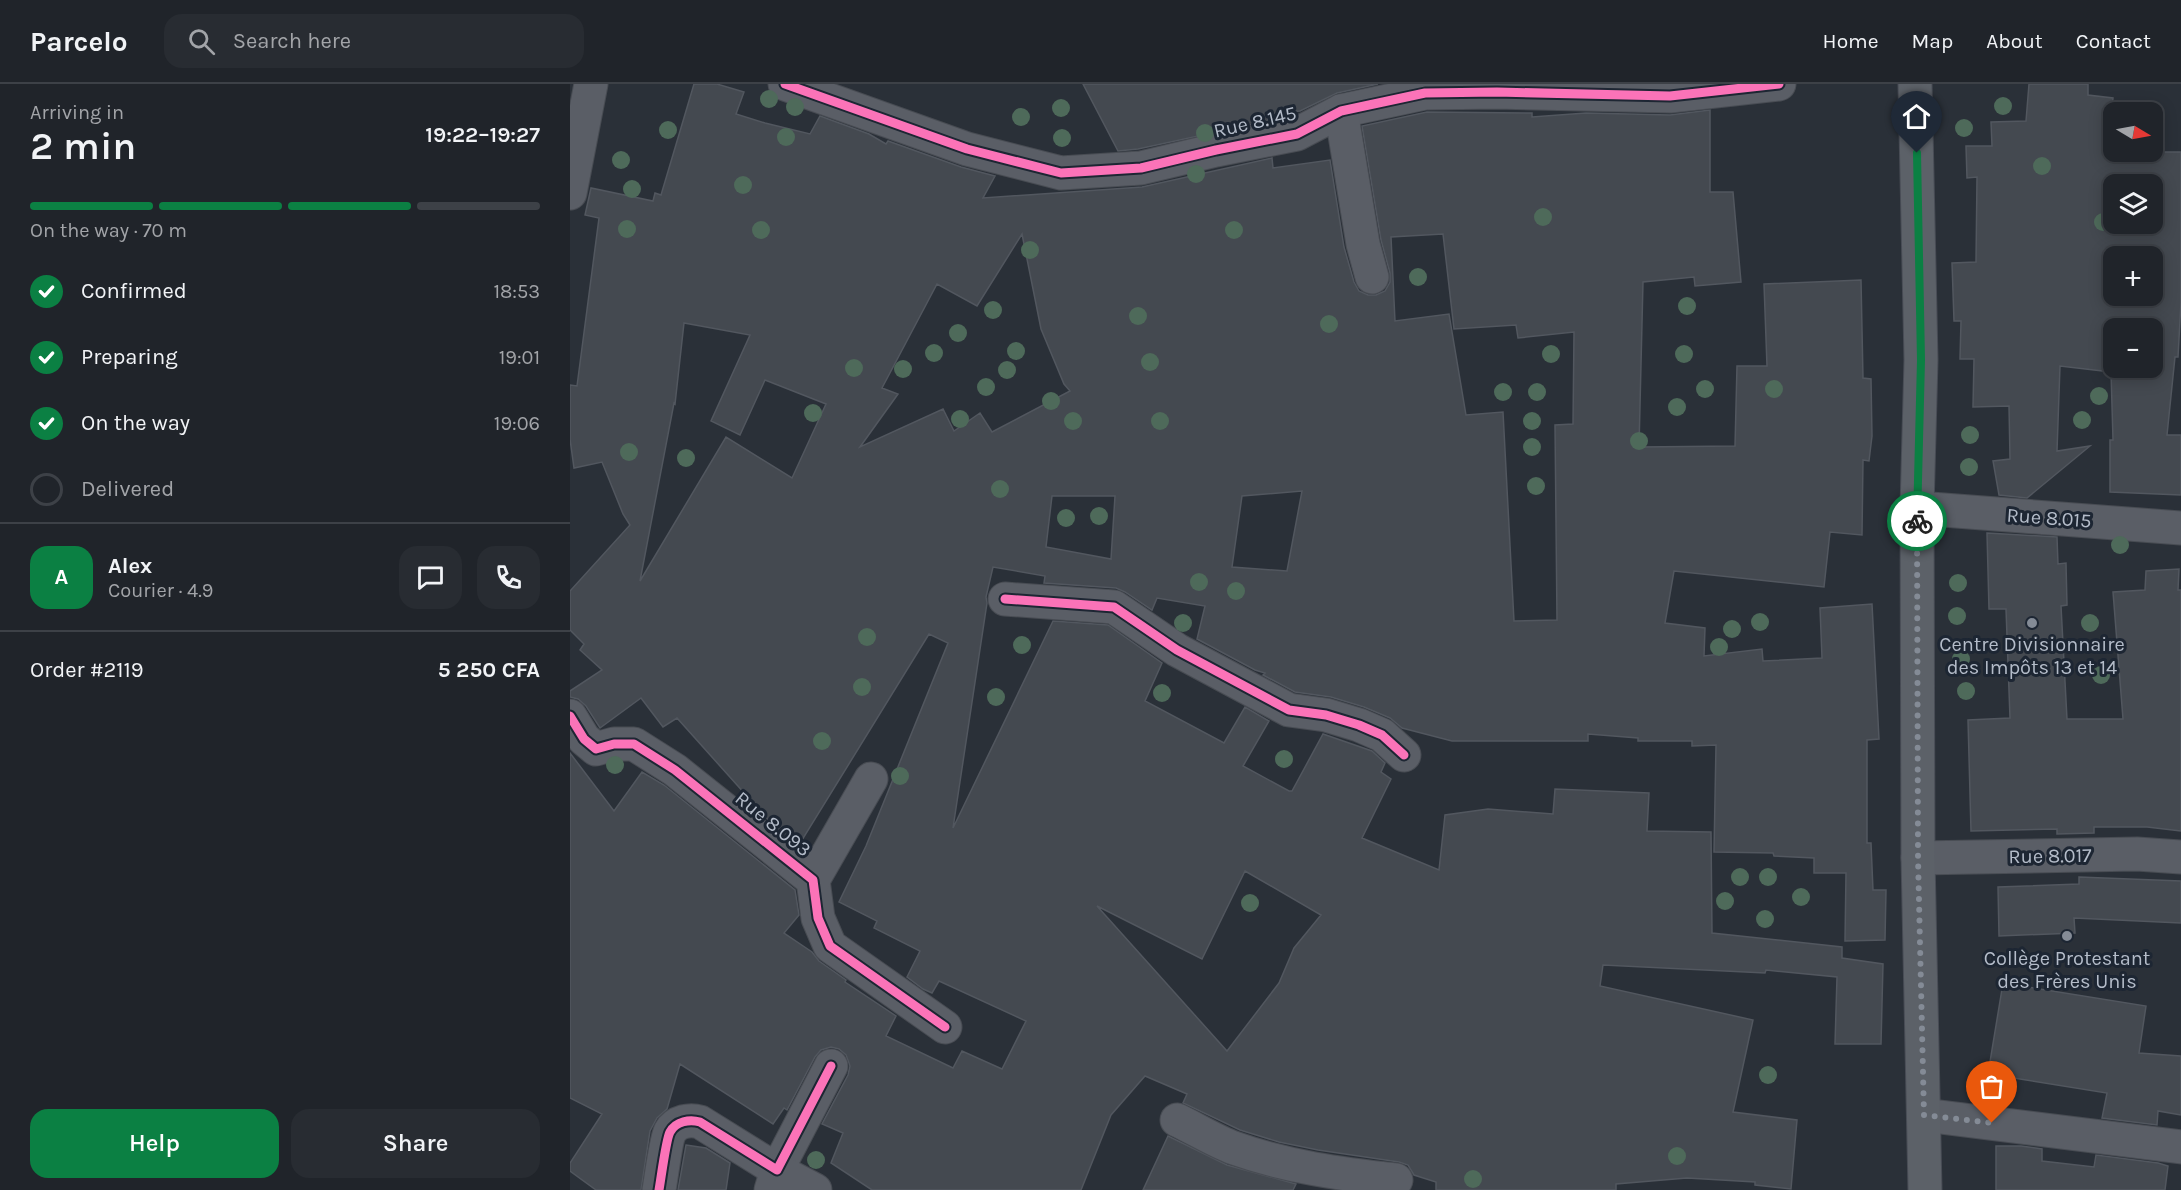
<!DOCTYPE html>
<html lang="en">
<head>
<meta charset="utf-8">
<style>
	:root { --surface:#20242a; --page:#282c32; --text:#f1f3f6; --muted:#a2a4a8; --line:#3d4147; --accent:#0b8043 }
	body { margin:0; font-family:Karla,sans-serif; background:var(--page); color:var(--text); height:100vh; display:flex; flex-direction:column; font-size:22px; white-space:nowrap }
	* { box-sizing:border-box; margin:0 }
	p { font-size:20px; color:var(--muted) }
	.icon { flex:none; width:33px; height:33px; fill:none; stroke:currentColor; stroke-width:2; stroke-linecap:round; stroke-linejoin:round }
	.map { position:relative; flex:1; overflow:hidden }
	.sheet { display:flex; flex-direction:column; background:var(--surface); width:570px }
	.sheet>* { flex:none }
	.needle { width:39px; rotate:100deg }
	.fabs { position:absolute; left:1533px; top:18px; display:grid; gap:12px }
	.fabs a { display:grid; place-items:center; width:60px; height:60px; border-radius:12px; background:var(--surface); box-shadow:0 3px 15px #0003,0 0 0 2px var(--line); font-size:30px }
	.pin { position:absolute; display:grid; place-items:center; width:51px; height:51px; color:#fff; margin:-62px -26px; border-radius:50% 50% 50% 0; rotate:-45deg; box-shadow:0 0 6px #0007 }
	.pin .icon { rotate:45deg }
	.courier { position:absolute; display:grid; place-items:center; width:60px; height:60px; margin:-30px; border:4px solid #0b8043; border-radius:50%; background:#fff; color:#222; box-shadow:0 2px 8px #0007 }
	.head em { font-style:normal; font-weight:600 }
	.head div { display:flex; flex-direction:column-reverse }
	.head { display:flex; align-items:center; justify-content:space-between; height:102px; padding:0 30px }
	h1 { font-size:39px; font-weight:600; line-height:45px }
	.bar { display:grid; grid-template-columns:repeat(4,1fr); gap:9px 6px; align-content:center; height:72px; padding:0 30px }
	.bar i { height:8px; border-radius:4px; background:var(--line) }
	.bar .active { background:var(--accent) }
	.bar p { grid-column:span 4 }
	.line { display:flex; align-items:center; gap:15px; padding:0 30px; border-top:2px solid var(--line) }
	.line div { flex:1 }
	.round { display:grid; place-items:center; flex:none; width:63px; height:63px; border-radius:18px; background:var(--page) }
	ol { padding:0 30px; list-style:none }
	li { display:flex; align-items:center; gap:18px; height:66px }
	li p { margin-inline-start:auto }
	li .icon { padding:6px; border-radius:50%; background:var(--accent); color:#fff; stroke-width:4 }
	li:last-child { color:var(--muted) }
	li i { width:33px; height:33px; border:3px solid var(--line); border-radius:50% }
	.cta { display:flex; gap:12px; margin-top:auto; padding:12px 30px }
	.cta a { flex:1; height:69px; border-radius:18px; background:var(--accent); color:#fff; font-size:24px; font-weight:600; line-height:69px; text-align:center }
	.cta a+a { background:var(--page); color:var(--text) }
	header { display:flex; align-items:center; gap:36px; box-sizing:border-box; height:84px; padding:0 30px; background:var(--surface); border-bottom:2px solid var(--line) }
	header strong { font-size:28px }
	nav { display:flex; gap:33px; margin-inline-start:auto; font-size:21px }
	.search { width:420px; height:54px; background:var(--page); display:flex; align-items:center; gap:15px; box-sizing:border-box; padding:0 21px; border-radius:18px; color:var(--muted); font-size:22px }
	main { display:flex; flex:1; min-height:0 }
	.map>svg:first-child { display:block }
	.building { fill:#444950; stroke:#52575f; stroke-width:1.5; fill-rule:evenodd }
	.lines { fill:none; stroke-linecap:round; stroke-linejoin:round }
	.street-casing { stroke:#484c53; stroke-width:35 }
	.primary-casing { stroke:#484c55; stroke-width:35 }
	.street { stroke:#5a5e66; stroke-width:33 }
	.primary { stroke:#5c6168; stroke-width:33 }
	.cycleway-casing { stroke:#1d2633; stroke-width:13 }
	.cycleway { stroke:#fb73b8; stroke-width:9 }
	.tree { fill:#4e6a5a }
	.done { stroke:#848b96; stroke-width:6; stroke-dasharray:0 10.8 }
	.route { stroke:#0b8043; stroke-width:8 }
	.poi-dot { fill:#848b96; stroke:#1d2633; stroke-width:2 }
	.labels { text-anchor:middle; dominant-baseline:central; stroke-width:6; stroke-linejoin:round; paint-order:stroke }
	.street-label { font-size:20px; fill:#b4bcc9; stroke:#1d2633 }
	.poi-label { font-size:20px; fill:#b4bcc9; stroke:#1d2633 }
</style>
</head>
<body>
<header>
<strong>Parcelo</strong>
<div class="search"><svg class="icon" aria-label="search" viewBox="0 0 24 24"><circle cx="10" cy="10" r="6"/><path d="M15 15l6 6"/></svg>Search here</div>
<nav><a>Home</a><a>Map</a><a>About</a><a>Contact</a></nav>
</header>
<main>
<section class="sheet">
<div class="head"><div><h1>2 min</h1><p>Arriving in</p></div><em>19:22–19:27</em></div>
<div class="bar"><i class="active"></i><i class="active"></i><i class="active"></i><i></i><p>On the way · 70 m</p></div>
<ol>
<li><svg class="icon" aria-label="check" viewBox="0 0 24 24"><path d="M5 12l5 5 9-10"/></svg>Confirmed<p>18:53</p></li>
<li><svg class="icon" aria-label="check" viewBox="0 0 24 24"><path d="M5 12l5 5 9-10"/></svg>Preparing<p>19:01</p></li>
<li><svg class="icon" aria-label="check" viewBox="0 0 24 24"><path d="M5 12l5 5 9-10"/></svg>On the way<p>19:06</p></li>
<li><i></i>Delivered</li>
</ol>
<div class="line" style="height:108px"><b class="round" style="background:var(--accent);color:#fff">A</b><div><b>Alex</b><p>Courier · 4.9</p></div><a class="round"><svg class="icon" aria-label="chat" viewBox="0 0 24 24"><path d="M4 5h16v11H9l-5 4z"/></svg></a><a class="round"><svg class="icon" aria-label="phone" viewBox="0 0 24 24"><path d="M5 4h4l2 5-3 2q2 4 5 5l2-3 5 2v4C11 20 4 13 5 4z"/></svg></a></div>
<div class="line" style="height:78px"><div>Order #2119</div><b>5 250 CFA</b></div>
<div class="cta"><a>Help</a><a>Share</a></div>
</section>
<div class="map">
<svg width="1611" height="1106" viewBox="0 0 1611 1106">
	<rect width="100%" height="100%" fill="#2a3038"/>
	<g class="building">
		<path d="M124 0H147L174 8 166 30 195 39 240 50 250 32 299 50 316 60 318 57 391 83 425 92 413 114 572 103 702 74 703 84 760 76 774 163 784 198 789 207 798 211H806L815 207 820 198V189L811 156 792 42 857 28 962 29V33L1016 29 1100 31 1140 26V108H1163L1171 198 1125 202 1124 193 1073 198 1069 363 1165 362 1167 282H1197L1194 200 1291 196 1293 294 1301 295 1302 352 1299 377 1293 376 1292 451 1260 448 1254 503 1104 487 1095 539 1135 544 1134 572 1192 565 1193 577 1252 574 1250 524 1302 520 1309 655 1297 656V759H1301L1303 806H1316L1315 856 1275 857 1276 789H1244V774L1204 772 1203 769 1144 768 1146 661 1122 662V657H1068V654L1018 650V657H882L832 644 820 634 794 623 761 613 725 608 693 591 695 589 685 586 627 555 635 522 587 514 582 526 555 508 546 504 474 499 475 492 423 483 416 513 417 519 383 744 483 537 538 541 592 579 575 617 654 659 675 623 699 637 673 682 719 707H722L753 650 802 667 815 679 811 688 821 695 792 754 869 786 875 731 918 725 983 730 985 705 1079 709 1077 747 1141 748 1142 849 1272 863V874L1313 880 1311 960H1265L1267 893 1196 886 1195 889 1033 881 1030 902 1183 936 1163 1028 1227 1036 1221 1105 1185 1101V1098L1117 1094 1046 1100V1106H866V1098L844 1091 838 1081 829 1078 748 1066 709 1058 670 1046 613 1019 617 1010 575 992 541 1031 511 1106H302L261 1079 273 1049 252 1040 278 991 280 982 276 971 269 965 261 963 251 966 245 973 217 1026 214 1024 203 1040 110 980 97 1025 87 1034 80 1047 71 1106H26L0 1087V1079L32 1030 0 1014V669L44 727 72 688 94 701 225 806 229 831 214 849 242 868 249 877 276 896 275 898 326 932 316 952 383 984 392 967 432 985 456 937 369 897 362 909 353 905 337 893 350 867 304 844 307 837 269 818 296 762 378 559 359 550 229 761 201 739 107 634 93 643 71 614 30 644 16 622 8 615 0 613V607L32 586 10 566 14 560 0 546V507L60 441 53 430 32 378 4 384 0 355V301L7 302 29 134 15 131 21 104 83 117 85 109 91 111ZM452 150 471 245 494 300 500 307 422 348 410 329 384 347 373 325 290 363 328 310 312 304 367 200 407 222ZM873 150 884 245 946 241 948 254 1004 248 1003 340 985 341 987 536 944 537 933 328 896 331 879 230 825 237 821 153ZM114 239 180 251 141 337 170 351 195 296 256 320 222 394 156 353 70 497 104 319 105 320ZM732 407 717 487 662 483 672 412ZM482 412H545L541 475 476 463ZM675 787 751 831 724 864 709 899 657 967 527 822 632 875Z"/>
		<polygon points="513,0 808,0 767,9 730,27 697,30 698,37 568,65 548,67"/>
		<path d="M1459 0H1518V11L1543 14 1538 63 1544 64V68H1611V218L1608 273H1605L1597 351H1611V411L1540 408V356H1543L1541 288 1490 282 1487 367 1520 362 1457 414 1429 411 1423 377 1440 375 1439 322 1403 323 1404 275H1390L1391 237H1384L1382 179 1406 178 1407 93 1397 94 1396 62H1422L1421 38 1456 37ZM1544 100H1582V140H1544ZM1544 172H1582V212H1544ZM1544 244H1582V284H1544Z"/>
		<polygon points="1417,449 1487,453 1488,480 1496,479 1497,521 1491,522 1497,635 1553,635 1543,508 1575,506 1576,487 1609,485 1608,506 1611,506 1611,747 1577,743 1524,743 1524,749 1487,750 1487,745 1401,747 1398,636 1440,634 1436,525 1419,525"/>
		<polygon points="1509,793 1611,797 1611,839 1504,834 1505,849 1429,852 1428,803 1509,800"/>
		<polygon points="1433,899 1576,922 1569,969 1611,972 1611,1031 1588,1027 1587,1041 1532,1034 1537,1009 1418,990"/>
		<polygon points="598,1052 657,1081 726,1100 723,1106 573,1106"/>
		<polygon points="116,1061 136,1064 160,1079 156,1106 108,1106"/>
		<polygon points="1426,1062 1451,1062 1472,1065 1472,1077 1524,1083 1526,1071 1588,1079 1598,1082 1595,1106 1426,1106"/>
	</g>
	<g class="lines">
		<defs>
			<g id="street">
				<polyline points="215,0 397,65 491,89 571,84 646,66 727,50 771,27 855,9 927,8 1100,12 1209,0"/>
				<polyline points="771,27 793,160 802,193"/>
				<polyline points="0,109 21,0"/>
				<polyline points="1347,424 1611,444"/>
				<polyline points="435,515 544,523 607,566 719,626 756,631 789,641 812,651 834,671"/>
				<polyline points="0,632 14,655 26,665 44,660 64,660 105,686 243,796 248,834 260,862 375,943"/>
				<polyline points="1348,774 1567,770 1611,773"/>
				<polyline points="243,796 301,695"/>
				<polyline points="1354,1031 1611,1063"/>
				<path d="M607 1036C626 1045 645 1057 664 1064 717 1083 771 1090 826 1096"/>
				<path d="M89 1106C91 1095 96 1055 100 1048 106 1037 120 1035 130 1038L207 1086 261 982"/>
				<polyline points="201,1106 207,1086 245,1106"/>
			</g>
			<polyline id="primary" points="1345,0 1351,276 1347,424 1348,774 1355,1106"/>
		</defs>
		<use href="#street" class="street-casing"/>
		<use href="#primary" class="primary-casing"/>
		<use href="#street" class="street"/>
		<use href="#primary" class="primary"/>
		<defs>
			<g id="cycleway">
				<polyline points="215,0 397,65 491,89 571,84 646,66 727,50 771,27 855,9 927,8 1100,12 1209,0"/>
				<polyline points="435,515 544,523 607,566 719,626 756,631 789,641 812,651 834,671"/>
				<polyline points="0,632 14,655 26,665 44,660 64,660 105,686 243,796 248,834 260,862 375,943"/>
				<path d="M89 1106C91 1095 96 1055 100 1048 106 1037 120 1035 130 1038L207 1086 261 982"/>
			</g>
		</defs>
		<use href="#cycleway" class="cycleway-casing"/>
		<use href="#cycleway" class="cycleway"/>
	</g>
	<g class="tree">
		<circle cx="199" cy="15" r="9"/>
		<circle cx="1433" cy="22" r="9"/>
		<circle cx="225" cy="23" r="9"/>
		<circle cx="491" cy="24" r="9"/>
		<circle cx="451" cy="33" r="9"/>
		<circle cx="1394" cy="44" r="9"/>
		<circle cx="98" cy="46" r="9"/>
		<circle cx="635" cy="49" r="9"/>
		<circle cx="216" cy="53" r="9"/>
		<circle cx="492" cy="54" r="9"/>
		<circle cx="51" cy="76" r="9"/>
		<circle cx="1472" cy="82" r="9"/>
		<circle cx="626" cy="90" r="9"/>
		<circle cx="173" cy="101" r="9"/>
		<circle cx="62" cy="105" r="9"/>
		<circle cx="973" cy="133" r="9"/>
		<circle cx="1533" cy="138" r="9"/>
		<circle cx="57" cy="145" r="9"/>
		<circle cx="191" cy="146" r="9"/>
		<circle cx="664" cy="146" r="9"/>
		<circle cx="460" cy="166" r="9"/>
		<circle cx="848" cy="193" r="9"/>
		<circle cx="1117" cy="222" r="9"/>
		<circle cx="423" cy="226" r="9"/>
		<circle cx="568" cy="232" r="9"/>
		<circle cx="759" cy="240" r="9"/>
		<circle cx="388" cy="249" r="9"/>
		<circle cx="446" cy="267" r="9"/>
		<circle cx="364" cy="269" r="9"/>
		<circle cx="981" cy="270" r="9"/>
		<circle cx="1114" cy="270" r="9"/>
		<circle cx="580" cy="278" r="9"/>
		<circle cx="284" cy="284" r="9"/>
		<circle cx="333" cy="285" r="9"/>
		<circle cx="437" cy="286" r="9"/>
		<circle cx="416" cy="303" r="9"/>
		<circle cx="1135" cy="305" r="9"/>
		<circle cx="1204" cy="305" r="9"/>
		<circle cx="933" cy="308" r="9"/>
		<circle cx="967" cy="308" r="9"/>
		<circle cx="1529" cy="312" r="9"/>
		<circle cx="481" cy="317" r="9"/>
		<circle cx="1107" cy="323" r="9"/>
		<circle cx="243" cy="329" r="9"/>
		<circle cx="390" cy="335" r="9"/>
		<circle cx="1512" cy="336" r="9"/>
		<circle cx="503" cy="337" r="9"/>
		<circle cx="590" cy="337" r="9"/>
		<circle cx="962" cy="337" r="9"/>
		<circle cx="1400" cy="351" r="9"/>
		<circle cx="1069" cy="357" r="9"/>
		<circle cx="962" cy="363" r="9"/>
		<circle cx="59" cy="368" r="9"/>
		<circle cx="116" cy="374" r="9"/>
		<circle cx="1399" cy="383" r="9"/>
		<circle cx="966" cy="402" r="9"/>
		<circle cx="430" cy="405" r="9"/>
		<circle cx="529" cy="432" r="9"/>
		<circle cx="496" cy="434" r="9"/>
		<circle cx="1550" cy="461" r="9"/>
		<circle cx="629" cy="498" r="9"/>
		<circle cx="1388" cy="499" r="9"/>
		<circle cx="666" cy="507" r="9"/>
		<circle cx="1387" cy="532" r="9"/>
		<circle cx="1190" cy="538" r="9"/>
		<circle cx="613" cy="539" r="9"/>
		<circle cx="1520" cy="539" r="9"/>
		<circle cx="1162" cy="545" r="9"/>
		<circle cx="297" cy="553" r="9"/>
		<circle cx="452" cy="561" r="9"/>
		<circle cx="1149" cy="563" r="9"/>
		<circle cx="1391" cy="575" r="9"/>
		<circle cx="1531" cy="591" r="9"/>
		<circle cx="292" cy="603" r="9"/>
		<circle cx="1396" cy="607" r="9"/>
		<circle cx="592" cy="609" r="9"/>
		<circle cx="426" cy="613" r="9"/>
		<circle cx="252" cy="657" r="9"/>
		<circle cx="714" cy="675" r="9"/>
		<circle cx="45" cy="681" r="9"/>
		<circle cx="330" cy="692" r="9"/>
		<circle cx="1170" cy="793" r="9"/>
		<circle cx="1198" cy="793" r="9"/>
		<circle cx="1231" cy="813" r="9"/>
		<circle cx="1155" cy="817" r="9"/>
		<circle cx="680" cy="819" r="9"/>
		<circle cx="1195" cy="835" r="9"/>
		<circle cx="1198" cy="991" r="9"/>
		<circle cx="1107" cy="1072" r="9"/>
		<circle cx="246" cy="1076" r="9"/>
		<circle cx="903" cy="1095" r="9"/>
	</g>
	<g class="lines">
		<polyline class="done" points="1347,437 1348,774 1354,1031 1422,1039"/>
		<polyline class="route" points="1347,69 1351,276 1347,437"/>
	</g>
	<g class="poi-dot">
		<circle cx="1462" cy="539" r="6"/>
		<circle cx="1497" cy="852" r="6"/>
	</g>
	<g class="labels">
		<g class="street-label">
			<text transform="translate(685 38) rotate(-13)">Rue 8.145</text>
			<text transform="translate(1479 434) rotate(4)">Rue 8.015</text>
			<text transform="translate(203 740) rotate(39)">Rue 8.093</text>
			<text transform="translate(1480 772) rotate(-1)">Rue 8.017</text>
		</g>
		<g class="poi-label">
			<text x="1462" y="560">Centre Divisionnaire<tspan x="1462" dy="23">des Impôts 13 et 14</tspan></text>
			<text x="1497" y="874">Collège Protestant<tspan x="1497" dy="23">des Frères Unis</tspan></text>
		</g>
	</g>
</svg>
<div class="fabs">
<a><svg class="needle" viewBox="-14 -14 28 28"><path d="M0-13l5 13h-10z" fill="#e53935"/><path d="M0 13l5-13h-10z" fill="#a2a4a8"/></svg></a>
<a><svg class="icon" aria-label="layers" viewBox="0 0 24 24"><path d="M12 4l9 5-9 5-9-5zM3 14l9 5 9-5"/></svg></a>
<a>+</a>
<a>−</a>
</div>
<div class="pin" style="left:1422px;top:1039px;background:#ea580c"><svg class="icon" aria-label="bag" viewBox="0 0 24 24"><path d="M5 8h14l-1 12H6zM9 8a3 3 0 0 1 6 0"/></svg></div>
<div class="pin" style="left:1347px;top:69px;background:#1f2937"><svg class="icon" aria-label="home" viewBox="0 0 24 24"><path d="M3 11l9-7 9 7M6 9v11h12V9"/></svg></div>
<div class="courier" style="left:1347px;top:437px"><svg class="icon" aria-label="bike" viewBox="0 0 24 24"><circle cx="6" cy="16" r="4"/><circle cx="18" cy="16" r="4"/><path d="M6 16l4-8h5l3 8M10 8l3 8H6M13 5h3"/></svg></div>
</div>
</main>
</body>
</html>
